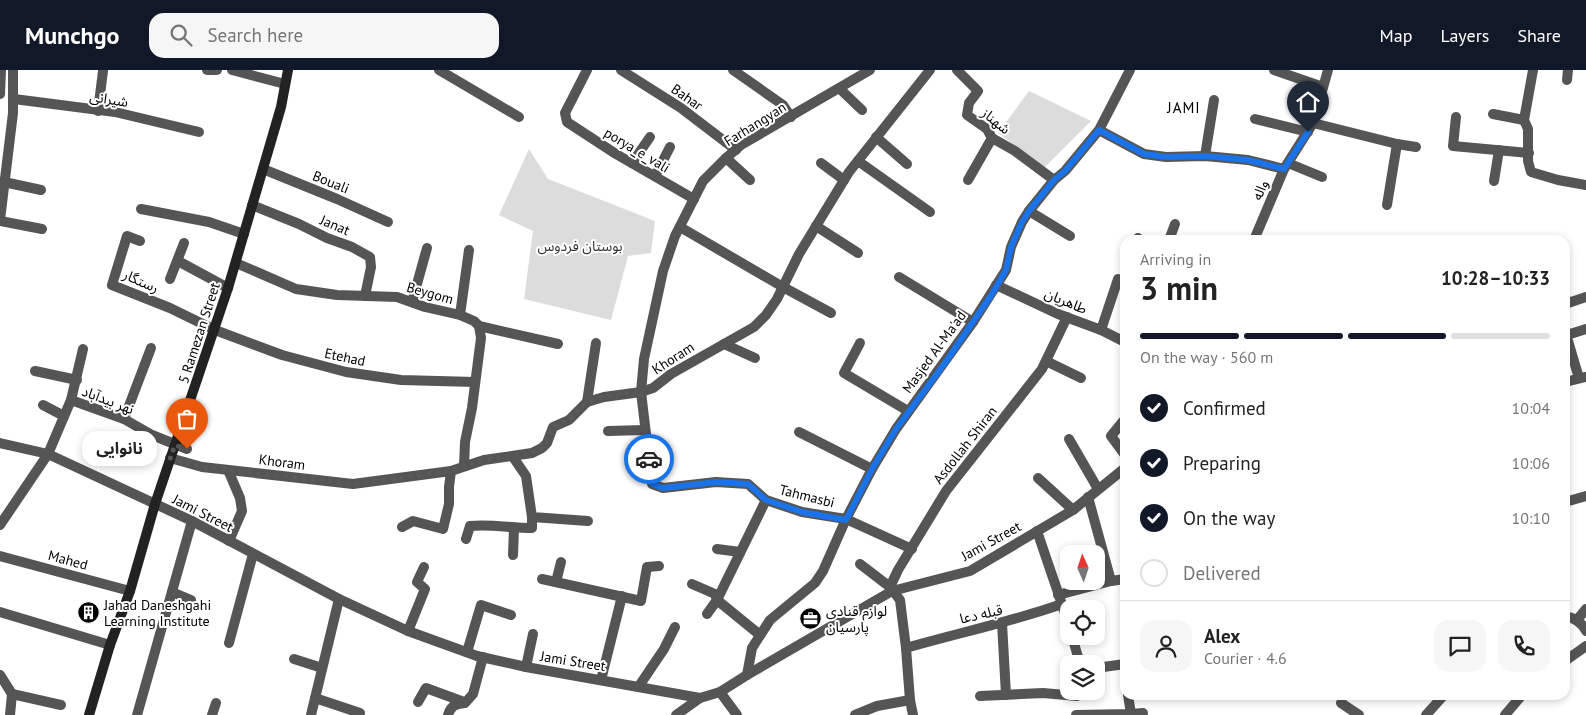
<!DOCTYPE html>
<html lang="en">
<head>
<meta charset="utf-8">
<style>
	:root { --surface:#fff; --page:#f6f6f6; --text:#222; --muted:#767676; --line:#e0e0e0; --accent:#111827 }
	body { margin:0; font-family:"PT Sans","Noto Sans Arabic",sans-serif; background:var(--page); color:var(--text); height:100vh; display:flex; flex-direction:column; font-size:19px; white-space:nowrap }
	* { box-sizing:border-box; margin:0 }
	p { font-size:16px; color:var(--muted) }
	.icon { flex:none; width:28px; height:28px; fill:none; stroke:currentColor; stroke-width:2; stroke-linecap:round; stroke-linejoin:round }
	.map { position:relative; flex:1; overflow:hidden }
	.panel { position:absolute; left:1120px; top:165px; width:450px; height:465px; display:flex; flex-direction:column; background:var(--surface); border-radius:15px; box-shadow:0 2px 8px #0003 }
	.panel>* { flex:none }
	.needle { width:32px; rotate:357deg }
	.fabs { position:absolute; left:1060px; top:475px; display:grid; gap:10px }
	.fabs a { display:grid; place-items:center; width:45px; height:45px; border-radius:10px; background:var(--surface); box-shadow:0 2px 8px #0003; font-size:25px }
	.pin { position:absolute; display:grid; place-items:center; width:42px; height:42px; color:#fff; margin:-51px -21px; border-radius:50% 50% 50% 0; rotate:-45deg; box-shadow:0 0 5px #0007 }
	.pin .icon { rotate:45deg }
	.courier { position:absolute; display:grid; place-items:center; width:50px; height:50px; margin:-25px; border:4px solid #1a73e8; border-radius:50%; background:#fff; color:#222; box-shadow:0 1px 6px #0007 }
	.bubble { position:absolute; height:35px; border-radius:15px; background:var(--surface); box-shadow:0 2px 8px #0003; font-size:16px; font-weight:700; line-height:35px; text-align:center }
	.overview em { font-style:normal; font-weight:700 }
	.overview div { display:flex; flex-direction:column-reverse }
	.overview { display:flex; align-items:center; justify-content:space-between; height:85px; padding:0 20px }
	h1 { font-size:32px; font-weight:700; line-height:38px }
	.bar { display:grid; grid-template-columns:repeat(4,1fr); gap:8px 5px; align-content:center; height:60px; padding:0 20px }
	.bar i { height:6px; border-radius:4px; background:var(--line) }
	.bar .on { background:var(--accent) }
	.bar p { grid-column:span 4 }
	.line { display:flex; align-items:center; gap:12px; padding:0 20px; border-top:1px solid var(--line) }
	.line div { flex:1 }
	.round { display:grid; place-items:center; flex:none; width:52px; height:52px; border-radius:15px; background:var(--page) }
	ol { padding:0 20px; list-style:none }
	li { display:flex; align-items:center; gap:15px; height:55px }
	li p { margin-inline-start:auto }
	li .icon { padding:5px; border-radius:50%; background:var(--accent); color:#fff; stroke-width:4 }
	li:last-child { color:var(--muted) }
	li i { width:28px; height:28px; border:2px solid var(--line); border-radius:50% }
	header { display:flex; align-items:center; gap:30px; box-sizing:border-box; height:70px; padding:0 25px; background:var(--accent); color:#fff }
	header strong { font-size:24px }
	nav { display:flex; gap:28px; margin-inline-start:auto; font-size:18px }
	.search { width:350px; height:45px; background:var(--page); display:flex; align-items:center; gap:12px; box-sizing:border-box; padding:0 18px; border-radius:15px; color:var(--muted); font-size:19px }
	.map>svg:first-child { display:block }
	.green { fill:#dcdcdc }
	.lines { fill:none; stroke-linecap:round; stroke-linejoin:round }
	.minor { stroke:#555; stroke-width:10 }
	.tertiary { stroke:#555; stroke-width:10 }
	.secondary { stroke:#222; stroke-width:10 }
	.done { stroke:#595959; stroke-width:5; stroke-dasharray:0 9 }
	.route { stroke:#1a73e8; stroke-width:6 }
	.labels { text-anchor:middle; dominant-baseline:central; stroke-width:4; stroke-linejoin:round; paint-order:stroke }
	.street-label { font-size:14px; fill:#000; stroke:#fff }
	.park-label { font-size:14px; fill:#333; stroke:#fff }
	.poi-label { font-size:14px; fill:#000; stroke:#fff; text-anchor:start }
	.neighbourhood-label { font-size:15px; letter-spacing:1px; fill:#000; stroke:#fff }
</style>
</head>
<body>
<header>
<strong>Munchgo</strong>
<div class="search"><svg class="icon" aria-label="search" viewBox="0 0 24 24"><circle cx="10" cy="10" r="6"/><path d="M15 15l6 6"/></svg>Search here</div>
<nav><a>Map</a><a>Layers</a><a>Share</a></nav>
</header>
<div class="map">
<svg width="1586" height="645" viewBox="0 0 1586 645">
	<rect width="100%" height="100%" fill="#fff"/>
	<g class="green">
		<polygon points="1029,21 1091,51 1044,98 998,63"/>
		<polygon points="529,79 548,109 655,151 651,183 628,186 611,250 524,229 533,161 499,145"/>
	</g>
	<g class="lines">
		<g class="minor">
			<polyline points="207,0 217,0"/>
			<polyline points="232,0 285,14"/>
			<polyline points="439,0 519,47"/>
			<polyline points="587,0 565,43 567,52 616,84 694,129"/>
			<polyline points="621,0 681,38 736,80"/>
			<polyline points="733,0 783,35 791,47"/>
			<polyline points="870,0 741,75 726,88 703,111 675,166 663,201 644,289 641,322 652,414 663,418 716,412 748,414 766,430 802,442 846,449 912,479"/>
			<polyline points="957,0 978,21 969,33 967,45 987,59 992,68 1015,81 1054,110"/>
			<polyline points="1274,0 1323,17"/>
			<polyline points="1533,0 1524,50 1528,59 1528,91 1531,102 1558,110 1586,115"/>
			<polyline points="1567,10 1568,0"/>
			<polyline points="840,19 862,40"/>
			<polyline points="0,24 1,0"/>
			<polyline points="14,29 115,42 199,62"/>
			<polyline points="98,41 103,1"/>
			<polyline points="1493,44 1524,50"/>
			<polyline points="1456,47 1453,76 1529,83"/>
			<polyline points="1255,49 1308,62"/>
			<polyline points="1313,53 1397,74 1416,77"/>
			<polyline points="1099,60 1144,84 1166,87 1205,86 1248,90 1284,99"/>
			<polyline points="876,67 907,94"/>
			<polyline points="1205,86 1214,30"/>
			<polyline points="726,88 750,110"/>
			<polyline points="858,91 930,142"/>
			<polyline points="632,93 650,67"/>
			<polyline points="821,93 844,110"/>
			<polyline points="1288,93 1322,107"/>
			<polyline points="263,99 337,129 388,152"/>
			<polyline points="655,106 670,77"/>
			<polyline points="968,110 992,68"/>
			<polyline points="1494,111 1499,80"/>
			<polyline points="4,112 41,120"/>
			<polyline points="252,135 299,154 327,168 352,177 370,187 371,197 365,226"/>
			<polyline points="1387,135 1397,74"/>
			<polyline points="141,139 209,152 244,164"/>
			<polyline points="1029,141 1070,166"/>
			<polyline points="0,150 13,43 13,0"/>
			<polyline points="0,151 42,159"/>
			<polyline points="816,156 858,183"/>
			<polyline points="680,157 783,217 831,243"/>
			<polyline points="1138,168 1140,170"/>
			<polyline points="1169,170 1175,154"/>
			<polyline points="1254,170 1284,99 1313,53 1328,0"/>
			<polyline points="140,171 127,166 112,215 170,238 215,260 282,285 346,302 401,310 475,312"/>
			<polyline points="178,191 228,218"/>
			<polyline points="236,193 296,219 337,225 397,227 425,237 460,245 474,251 479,256 481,268 472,338 465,372 464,396"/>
			<polyline points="899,207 973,252"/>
			<polyline points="170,209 184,173"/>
			<polyline points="996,215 1058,244 1101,260 1125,272"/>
			<polyline points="412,232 427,178"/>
			<polyline points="460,245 469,180"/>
			<polyline points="479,256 558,274"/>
			<polyline points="1101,260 1118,209"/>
			<polyline points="1565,261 1579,308"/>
			<polyline points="1567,265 1586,259"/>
			<polyline points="860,273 844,303 908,341"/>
			<polyline points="724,274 755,288"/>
			<polyline points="1046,291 1081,308"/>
			<polyline points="35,301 77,310"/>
			<polyline points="1565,312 1585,307"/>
			<polyline points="71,330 83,279"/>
			<polyline points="587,332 596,273"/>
			<polyline points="43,335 64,346"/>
			<polyline points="124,349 151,278"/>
			<polyline points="1125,349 1111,366 1125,385"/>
			<polyline points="608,361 645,360"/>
			<polyline points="799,362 872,399"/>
			<polyline points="1069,369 1098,419"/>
			<polyline points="513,387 526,406 532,447 588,451"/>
			<polyline points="170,388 202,397 353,414 451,401 484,390 532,383 542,378 547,373 553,357 569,350 587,332 604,327 641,322 653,318 671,304 754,257 766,245 777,229 799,184 849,102 930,0"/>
			<polyline points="228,400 240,428 242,441 229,471"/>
			<polyline points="1038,408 1073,440"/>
			<polyline points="1088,427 1111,511"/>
			<polyline points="1565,432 1586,426"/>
			<polyline points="0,455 48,384 71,330 124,349 152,365 187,379"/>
			<polyline points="402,457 413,451 443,459 449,434 449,417 451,401"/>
			<polyline points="1037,461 1069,555"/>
			<path d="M466 469 470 456C491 454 511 458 532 458V447"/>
			<polyline points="717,479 740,482"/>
			<polyline points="513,485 514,458"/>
			<polyline points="0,486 130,521"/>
			<polyline points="860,494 890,517"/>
			<polyline points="542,509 641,531 647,497 659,496"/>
			<polyline points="556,512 561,492"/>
			<polyline points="692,514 715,524 717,530 760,565"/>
			<polyline points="172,522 191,530"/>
			<polyline points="1058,525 1111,511 1125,509"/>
			<polyline points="0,542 110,575"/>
			<polyline points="707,544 717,530 766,430"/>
			<path d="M1565 546C1575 548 1582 552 1586 561"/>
			<polyline points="1577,550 1586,539"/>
			<polyline points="1002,553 1006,625"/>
			<polyline points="408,561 425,519 417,512 424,497"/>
			<polyline points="1072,566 1080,594"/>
			<polyline points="229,573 253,484"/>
			<path d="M906 578C958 563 1011 552 1062 534"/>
			<polyline points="467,582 481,535 511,545"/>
			<polyline points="294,589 322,598"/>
			<polyline points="1565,591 1586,576"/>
			<polyline points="526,597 533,564"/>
			<polyline points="1096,598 1125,594"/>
			<polyline points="0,605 12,624 10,645"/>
			<polyline points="747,605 752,578 770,550 815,513 823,501 846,449 872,399 896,359 973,252 1006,200 1011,177 1022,152 1029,141 1054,110 1065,101 1099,60 1130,0"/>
			<polyline points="601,610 622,526"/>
			<polyline points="639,616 664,579 675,557"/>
			<polyline points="720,622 737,645"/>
			<polyline points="12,624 61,635"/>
			<polyline points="980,626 1043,623 1077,626"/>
			<polyline points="315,628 360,643"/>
			<polyline points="418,632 426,618 464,632"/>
			<polyline points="1341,633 1359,645"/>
			<polyline points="1131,644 1143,643"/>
			<polyline points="137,645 192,451"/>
			<polyline points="212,645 216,633"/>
			<polyline points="311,645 339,529"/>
			<path d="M448 645C451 635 456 634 465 633L473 624 483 587"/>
			<polyline points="676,645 700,628"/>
			<polyline points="855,645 877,636 910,630"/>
			<polyline points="913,645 910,630 906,578 900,530 890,517 898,500 946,421 1042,299 1067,247"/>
			<polyline points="1076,645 1131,644 1128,625"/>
			<polyline points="1426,645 1444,625"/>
			<polyline points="1505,645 1522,625"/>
		</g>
		<g class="tertiary">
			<polyline points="1565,234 1586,227"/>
			<polyline points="0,373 48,384 192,451 339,529 408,561 477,586 526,597 700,628 720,622 747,605 892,521 970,501 1073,440 1125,398"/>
		</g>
		<polyline class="secondary" points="89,645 110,575 130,521 155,434 228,218 281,37 288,0"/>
	</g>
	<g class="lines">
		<polyline class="done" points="187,379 175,375 170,388 202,397 353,414 451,401 484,390 532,383 542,378 546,373 553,357 569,350 587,332 604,326 641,322 649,389"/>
		<polyline class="route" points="649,389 652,414 663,418 716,412 748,414 766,430 802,442 846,450 872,399 896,359 945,293 992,224 1006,200 1011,177 1022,152 1029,141 1054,110 1065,101 1099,60 1144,84 1166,87 1205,86 1248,90 1284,99 1308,62"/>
	</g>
	<defs>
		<symbol id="building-disc" viewBox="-11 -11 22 22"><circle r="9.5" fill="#000" stroke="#fff"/><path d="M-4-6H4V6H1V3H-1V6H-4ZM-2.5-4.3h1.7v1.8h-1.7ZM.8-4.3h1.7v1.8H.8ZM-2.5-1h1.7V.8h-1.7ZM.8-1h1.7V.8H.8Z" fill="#fff"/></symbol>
		<symbol id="office-disc" viewBox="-11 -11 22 22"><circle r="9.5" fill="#000" stroke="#fff"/><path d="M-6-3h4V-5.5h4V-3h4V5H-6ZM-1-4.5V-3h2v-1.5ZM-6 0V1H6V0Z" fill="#fff"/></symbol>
	</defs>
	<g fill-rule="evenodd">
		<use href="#building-disc" x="76" y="530" width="25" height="25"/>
		<use href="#office-disc" x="798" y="536" width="25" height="25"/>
	</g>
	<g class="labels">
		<g class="street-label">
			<text transform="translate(687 27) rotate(35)">Bahar</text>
			<text transform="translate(109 29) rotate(9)">شیرانی</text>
			<text transform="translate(996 51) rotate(39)">شهناز</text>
			<text transform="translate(755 54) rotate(-32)">Farhangyan</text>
			<text transform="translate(637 80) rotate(31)">porya_e_vali</text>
			<text transform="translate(331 112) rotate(22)">Bouali</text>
			<text transform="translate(1260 120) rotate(-66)">واله</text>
			<text transform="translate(335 155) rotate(23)">Janat</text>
			<text transform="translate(141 211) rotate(24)">رستگار</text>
			<text transform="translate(430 223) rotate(16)">Beygom</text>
			<text transform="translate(1066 231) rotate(23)">طاهریان</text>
			<text transform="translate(199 263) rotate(-72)">5 Ramezan Street</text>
			<text transform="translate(934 282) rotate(-54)">Masjed Al-Ma'ad</text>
			<text transform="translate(345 287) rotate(12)">Etehad</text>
			<text transform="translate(673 288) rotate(-33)">Khoram</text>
			<text transform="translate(108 330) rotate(21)">نهر بیدآباد</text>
			<text transform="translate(965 375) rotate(-52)">Asdollah Shiran</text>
			<text transform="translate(282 392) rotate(7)">Khoram</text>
			<text transform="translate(807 426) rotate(14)">Tahmasbi</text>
			<text transform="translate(203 443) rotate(27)">Jami Street</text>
			<text transform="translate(991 471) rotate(-29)">Jami Street</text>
			<text transform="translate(68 490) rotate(15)">Mahed</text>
			<text transform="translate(981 544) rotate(-13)">قبله دعا</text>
			<text transform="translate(573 591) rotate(9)">Jami Street</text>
		</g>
		<g class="park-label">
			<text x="580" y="176">بوستان فردوس</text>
		</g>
		<g class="poi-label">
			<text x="104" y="535">Jahad Daneshgahi<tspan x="104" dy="16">Learning Institute</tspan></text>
			<text x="826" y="541">لوازم قنادی<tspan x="826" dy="16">پارسیان</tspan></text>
		</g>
		<g class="neighbourhood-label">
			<text x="1184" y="37">JAMI</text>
		</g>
	</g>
</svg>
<div class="fabs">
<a><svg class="needle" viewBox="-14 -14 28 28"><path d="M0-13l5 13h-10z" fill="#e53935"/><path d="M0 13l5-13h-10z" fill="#767676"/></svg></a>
<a><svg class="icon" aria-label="locate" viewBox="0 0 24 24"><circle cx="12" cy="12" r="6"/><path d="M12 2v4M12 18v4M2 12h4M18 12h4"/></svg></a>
<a><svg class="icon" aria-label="layers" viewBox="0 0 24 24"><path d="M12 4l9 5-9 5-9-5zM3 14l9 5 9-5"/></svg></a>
</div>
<div class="pin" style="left:187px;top:379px;background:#ea580c"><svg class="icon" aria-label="bag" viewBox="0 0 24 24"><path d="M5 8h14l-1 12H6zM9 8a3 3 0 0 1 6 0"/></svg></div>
<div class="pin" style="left:1308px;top:62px;background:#1f2937"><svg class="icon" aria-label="home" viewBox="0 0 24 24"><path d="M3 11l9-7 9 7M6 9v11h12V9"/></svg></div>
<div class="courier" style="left:649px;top:389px"><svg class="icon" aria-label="car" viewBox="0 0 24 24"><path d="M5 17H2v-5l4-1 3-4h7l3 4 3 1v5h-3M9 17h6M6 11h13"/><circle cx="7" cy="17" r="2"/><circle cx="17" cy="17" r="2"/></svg></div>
<div class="bubble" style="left:82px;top:361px;width:75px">نانوایی</div>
<section class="panel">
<div class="overview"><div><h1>3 min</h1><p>Arriving in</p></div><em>10:28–10:33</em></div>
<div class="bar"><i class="on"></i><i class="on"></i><i class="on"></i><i></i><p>On the way · 560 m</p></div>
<ol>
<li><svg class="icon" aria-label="check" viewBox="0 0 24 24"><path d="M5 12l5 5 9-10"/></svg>Confirmed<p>10:04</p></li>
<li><svg class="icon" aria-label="check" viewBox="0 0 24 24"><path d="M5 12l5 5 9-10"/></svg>Preparing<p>10:06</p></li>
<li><svg class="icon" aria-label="check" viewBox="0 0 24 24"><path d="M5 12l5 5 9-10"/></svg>On the way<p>10:10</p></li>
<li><i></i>Delivered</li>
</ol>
<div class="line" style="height:90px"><a class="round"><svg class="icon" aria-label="person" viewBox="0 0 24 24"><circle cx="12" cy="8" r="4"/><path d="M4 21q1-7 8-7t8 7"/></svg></a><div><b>Alex</b><p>Courier · 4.6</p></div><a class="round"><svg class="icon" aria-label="chat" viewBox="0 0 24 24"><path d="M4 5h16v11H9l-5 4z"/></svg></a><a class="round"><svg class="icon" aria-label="phone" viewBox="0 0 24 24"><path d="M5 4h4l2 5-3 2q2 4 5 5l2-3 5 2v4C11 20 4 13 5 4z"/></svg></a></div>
</section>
</div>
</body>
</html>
